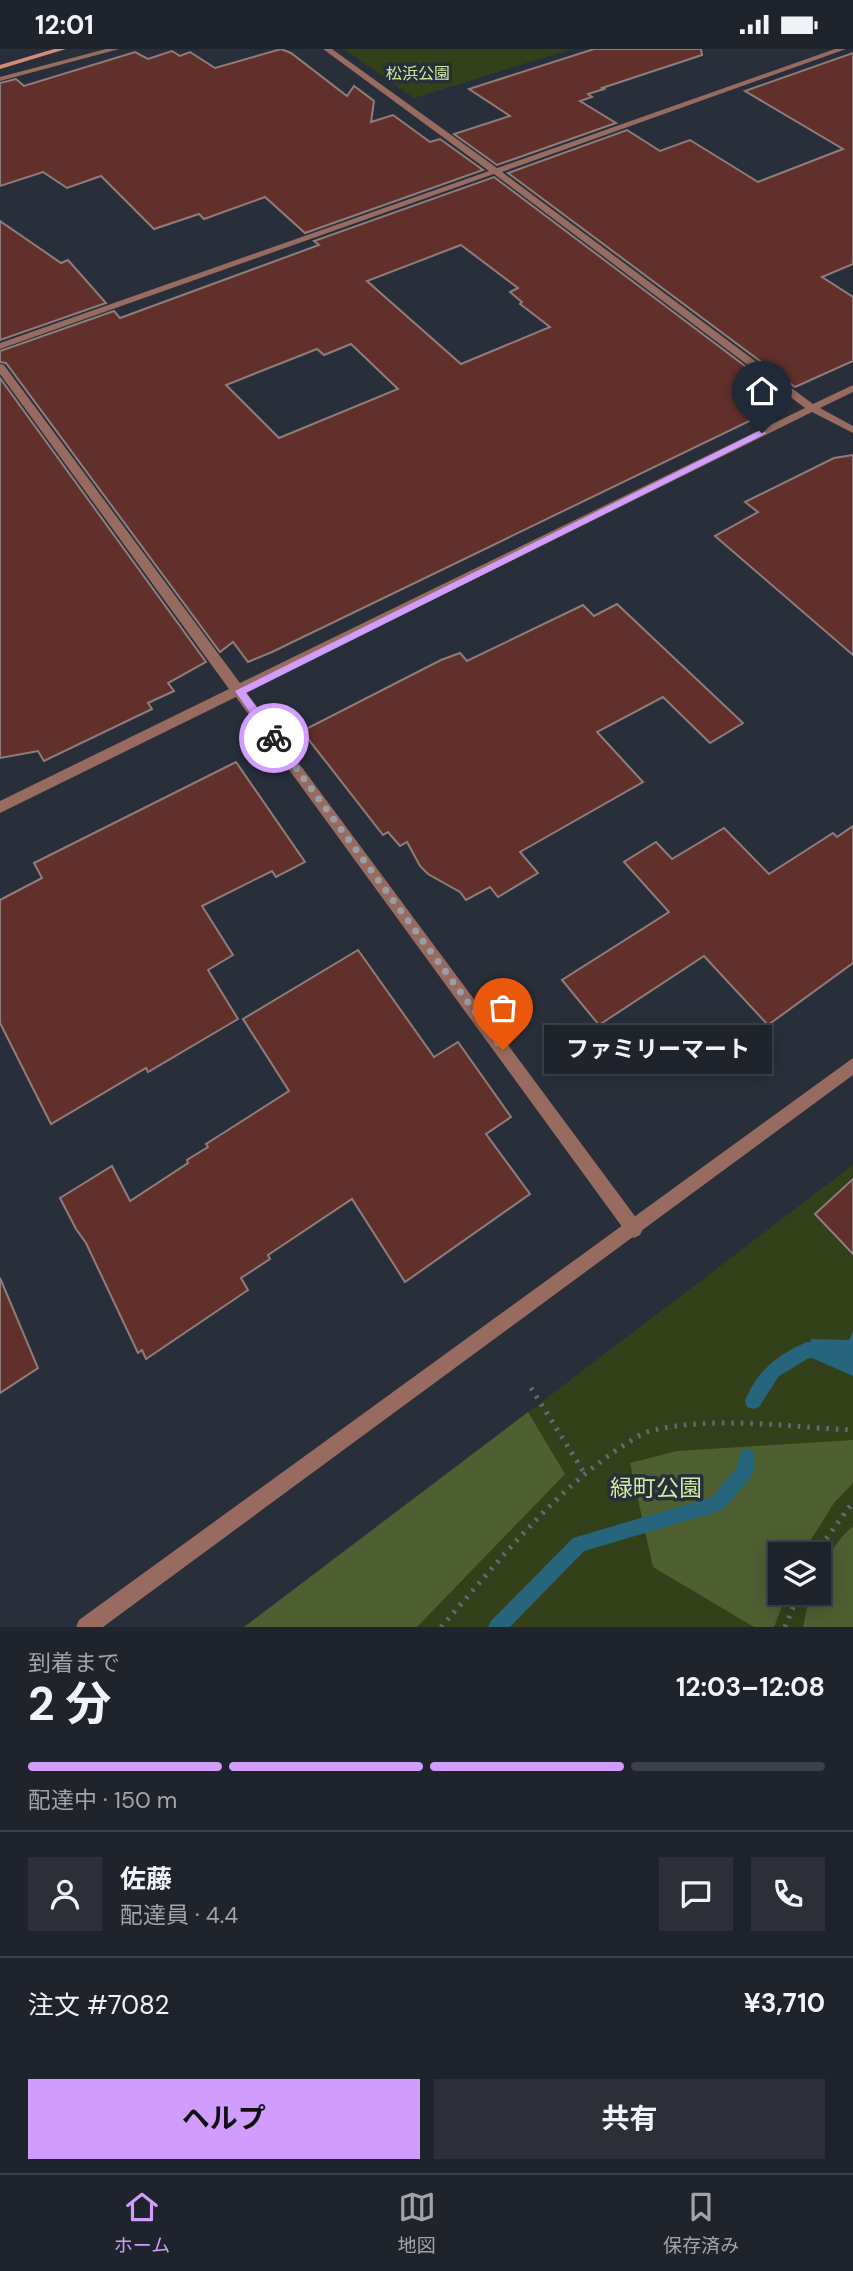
<!DOCTYPE html>
<html lang="ja">
<head>
<meta charset="utf-8">
<style>
	:root { --surface:#1f232c; --page:#2c2f38; --text:#f1f3f6; --muted:#a1a4a9; --line:#3c4048; --accent:#d09dfe }
	body { margin:0; font-family:"DM Sans","Noto Sans JP",sans-serif; background:var(--page); color:var(--text); height:100vh; display:flex; flex-direction:column; font-size:26px; white-space:nowrap }
	* { box-sizing:border-box; margin:0 }
	p { font-size:23px; color:var(--muted) }
	.icon { flex:none; width:38px; height:38px; fill:none; stroke:currentColor; stroke-width:2; stroke-linecap:round; stroke-linejoin:round }
	.map { position:relative; height:1578px; overflow:hidden }
	.side { display:flex; flex-direction:column; background:var(--surface); flex:1 }
	.side>* { flex:none }
	.fabs { position:absolute; left:768px; top:1493px; display:grid; gap:14px }
	.fabs a { display:grid; place-items:center; width:63px; height:63px; border-radius:0px; background:var(--surface); box-shadow:0 4px 18px #0003,0 0 0 2px var(--line); font-size:35px }
	.pin { position:absolute; display:grid; place-items:center; width:60px; height:60px; color:#fff; margin:-72px -30px; border-radius:50% 50% 50% 0; rotate:-45deg; box-shadow:0 0 7px #0007 }
	.pin .icon { rotate:45deg }
	.courier { position:absolute; display:grid; place-items:center; width:70px; height:70px; margin:-35px; border:5px solid #d09dfe; border-radius:50%; background:#fff; color:#222; box-shadow:0 2px 9px #0007 }
	.bubble { position:absolute; height:49px; border-radius:0px; background:var(--surface); box-shadow:0 4px 18px #0003,0 0 0 2px var(--line); font-size:23px; font-weight:700; line-height:49px; text-align:center }
	.head em { font-style:normal; font-weight:700 }
	.head div { display:flex; flex-direction:column-reverse }
	.head { display:flex; align-items:center; justify-content:space-between; height:119px; padding:0 28px }
	h1 { font-size:46px; font-weight:700; line-height:52px }
	.bar { display:grid; grid-template-columns:repeat(4,1fr); gap:10px 7px; align-content:center; height:84px; padding:0 28px }
	.bar i { height:9px; border-radius:5px; background:var(--line) }
	.bar .selected { background:var(--accent) }
	.bar p { grid-column:span 4 }
	.line { display:flex; align-items:center; gap:18px; padding:0 28px; border-top:2px solid var(--line) }
	.line div { flex:1 }
	.round { display:grid; place-items:center; flex:none; width:74px; height:74px; border-radius:0px; background:var(--page) }
	.primary-button { display:flex; gap:14px; margin-top:auto; padding:14px 28px }
	.primary-button a { flex:1; height:80px; border-radius:0px; background:var(--accent); color:#111; font-size:28px; font-weight:700; line-height:80px; text-align:center }
	.primary-button a+a { background:var(--page); color:var(--text) }
	.status { display:flex; justify-content:space-between; align-items:center; height:49px; padding:0 35px; background:var(--surface); direction:ltr }
	.status svg { height:19px; fill:currentColor }
	.tab-bar { display:flex; justify-content:space-around; align-items:center; height:98px; border-top:2px solid var(--line); background:var(--surface); font-size:19px; color:var(--muted) }
	.tab-bar a { display:grid; justify-items:center; gap:4px }
	.tab-bar .selected { color:var(--accent) }
	.map>svg:first-child { display:block }
	.green { fill:#33411a; fill-rule:evenodd }
	.forest { fill:#4e6031 }
	.water { fill:#27657d }
	.lines { fill:none; stroke-linecap:round; stroke-linejoin:round }
	.stream { fill:#27657d; fill-rule:evenodd }
	.building { fill:#62302b; stroke:#8f7d7b; stroke-width:2; fill-rule:evenodd }
	.path { stroke:#646a73; stroke-width:5; stroke-dasharray:2.5 7; stroke-linecap:butt }
	.minor { fill:#976b5f; fill-rule:evenodd }
	.tertiary { fill:#976b5f; fill-rule:evenodd }
	.secondary { fill:#d28c78; fill-rule:evenodd }
	.route { fill:#d09dfe }
	.done { stroke:#999ea6; stroke-width:7; stroke-dasharray:0 12.6 }
	.labels { text-anchor:middle; dominant-baseline:central; stroke-width:7; stroke-linejoin:round; paint-order:stroke }
	.far-park-label { font-size:16px; fill:#ceeca0; stroke:#292f3a }
	.near-park-label { font-size:23px; fill:#ceeca0; stroke:#292f3a }
</style>
</head>
<body>
<div class="status"><b>12:01</b><svg viewBox="0 0 49 12"><path d="M0 12V9h3v3zM5 12V6h3v6zM10 12V3h3v9zM15 12V0h3v12zM26 1h20v11H26zM47 4h2v5h-2z"/></svg></div>
<div class="map">
<svg width="853" height="1578" viewBox="0 0 853 1578">
	<rect width="100%" height="100%" fill="#292f3a"/>
	<g class="green">
		<polygon points="344,0 572,0 414,49"/>
		<path d="M853 1116V1578H246ZM780 1505H819V1544H780Z"/>
	</g>
	<g class="forest">
		<polygon points="528,1363 565,1425 417,1578 244,1578"/>
		<polygon points="853,1391 853,1434 834,1454 802,1505 780,1505 780,1544 787,1544 774,1578 754,1578 653,1518 630,1414 677,1402"/>
		<path d="M853 1477V1578H803L810 1544H819C819 1519 834 1493 853 1477Z"/>
	</g>
	<polygon class="water" points="853,1282 853,1327 812,1309 811,1290 849,1291"/>
	<g class="lines">
		<g class="stream">
			<path d="M807 1293 853 1294V1310L809 1309 779 1327 759 1358 753 1360 747 1358 745 1352C757 1322 778 1305 807 1293Z"/>
			<path d="M747 1400 753 1402C756 1411 754 1420 751 1428L723 1461 584 1502 510 1578H488L491 1572 573 1489 712 1448 737 1418 741 1402Z"/>
		</g>
	</g>
	<g class="building">
		<polygon points="281,0 291,4 347,47 354,37 374,52 371,73 393,66 430,93 440,90 483,121 305,184 265,148 204,170 199,165 154,180 101,127 67,139 43,123 0,137 0,34 16,30 24,37 135,3 148,10 172,2 180,7 190,3 215,19"/>
		<polygon points="594,0 701,0 702,6 602,39 604,40 588,45 592,48 580,52 616,74 497,116 454,85 510,67 469,40"/>
		<polygon points="853,4 853,215 822,228 853,248 853,312 795,338 508,124 627,81 660,102 690,91 758,133 843,100 745,42"/>
		<path d="M494 128 781 344 766 352 776 359 272 603 248 613 233 593 220 603 6 314 0 313V302L114 262 120 269 319 196 314 192ZM461 196 518 239 510 243 522 253 520 255 550 278 461 315 367 232ZM351 295 398 340 279 389 226 336 317 300 324 306Z"/>
		<polygon points="0,172 61,214 68,211 106,254 0,291"/>
		<polygon points="0,329 206,613 168,634 174,642 148,654 152,660 44,712 38,702 0,709"/>
		<polygon points="853,406 853,606 715,487 758,463 745,453 834,409"/>
		<polygon points="617,555 743,674 710,694 663,648 597,683 643,733 520,803 538,824 498,848 490,838 466,851 460,843 428,825 420,817 407,793 400,797 388,783 383,786 302,682 441,611 460,604 467,612 583,556 594,567"/>
		<polygon points="236,713 305,813 276,828 272,822 202,857 233,906 208,921 238,970 148,1023 146,1019 51,1075 0,974 0,851 42,829 34,814"/>
		<polygon points="853,777 853,914 768,976 704,907 599,976 562,931 669,863 624,813 656,793 672,810 724,779 769,825 833,784 837,788"/>
		<polygon points="358,901 434,1008 458,993 511,1068 486,1085 530,1145 405,1233 352,1150 268,1206 270,1210 241,1229 248,1241 146,1310 142,1301 138,1304 86,1194 76,1180 60,1149 112,1117 130,1152 188,1114 187,1111 208,1098 206,1095 289,1042 243,970"/>
		<polygon points="853,1130 853,1205 815,1165"/>
		<polygon points="0,1229 38,1319 0,1344"/>
	</g>
	<g class="lines">
		<g class="path">
			<polyline points="531,1339 585,1425"/>
			<polyline points="815,1505 853,1453"/>
			<path d="M441 1578C496 1516 548 1448 618 1400 628 1394 639 1385 650 1382 715 1366 787 1378 853 1381"/>
			<polyline points="785,1578 799,1544"/>
		</g>
		<g class="minor">
			<polygon points="106,0 119,0 0,32 0,28"/>
			<polygon points="323,0 332,0 497,119 835,0 846,0 502,123 813,355 853,336 853,343 820,359 853,377 853,384 812,363 246,643 640,1174 643,1180 640,1186 634,1189 628,1186 236,648 0,764 0,752 229,640 0,325 0,315 4,316 240,634 805,359 494,125 0,300 0,294 489,122"/>
		</g>
		<polygon class="tertiary" points="853,1009 853,1026 103,1578 76,1578 79,1571"/>
		<polygon class="secondary" points="54,0 66,0 0,20 0,16"/>
	</g>
	<polygon class="route" points="759,382 767,384 246,644 278,686 278,692 270,692 235,642"/>
	<g class="lines">
		<polyline class="done" points="274,689 503,1001"/>
	</g>
	<g class="labels">
		<g class="far-park-label">
			<text x="418" y="24">松浜公園</text>
		</g>
		<g class="near-park-label">
			<text x="656" y="1439">緑町公園</text>
		</g>
	</g>
</svg>
<div class="fabs">
<a><svg class="icon" aria-label="layers" viewBox="0 0 24 24"><path d="M12 4l9 5-9 5-9-5zM3 14l9 5 9-5"/></svg></a>
</div>
<div class="pin" style="left:503px;top:1001px;background:#ea580c"><svg class="icon" aria-label="bag" viewBox="0 0 24 24"><path d="M5 8h14l-1 12H6zM9 8a3 3 0 0 1 6 0"/></svg></div>
<div class="pin" style="left:762px;top:384px;background:#1f2937"><svg class="icon" aria-label="home" viewBox="0 0 24 24"><path d="M3 11l9-7 9 7M6 9v11h12V9"/></svg></div>
<div class="courier" style="left:274px;top:689px"><svg class="icon" aria-label="bike" viewBox="0 0 24 24"><circle cx="6" cy="16" r="4"/><circle cx="18" cy="16" r="4"/><path d="M6 16l4-8h5l3 8M10 8l3 8H6M13 5h3"/></svg></div>
<div class="bubble" style="left:544px;top:976px;width:228px">ファミリーマート</div>
</div>
<section class="side">
<div class="head"><div><h1>2 分</h1><p>到着まで</p></div><em>12:03–12:08</em></div>
<div class="bar"><i class="selected"></i><i class="selected"></i><i class="selected"></i><i></i><p>配達中 · 150 m</p></div>
<div class="line" style="height:126px"><a class="round"><svg class="icon" aria-label="person" viewBox="0 0 24 24"><circle cx="12" cy="8" r="4"/><path d="M4 21q1-7 8-7t8 7"/></svg></a><div><b>佐藤</b><p>配達員 · 4.4</p></div><a class="round"><svg class="icon" aria-label="chat" viewBox="0 0 24 24"><path d="M4 5h16v11H9l-5 4z"/></svg></a><a class="round"><svg class="icon" aria-label="phone" viewBox="0 0 24 24"><path d="M5 4h4l2 5-3 2q2 4 5 5l2-3 5 2v4C11 20 4 13 5 4z"/></svg></a></div>
<div class="line" style="height:91px"><div>注文 #7082</div><b>¥3,710</b></div>
<div class="primary-button"><a>ヘルプ</a><a>共有</a></div>
</section>
<nav class="tab-bar">
<a class="selected"><svg class="icon" aria-label="home" viewBox="0 0 24 24"><path d="M3 11l9-7 9 7M6 9v11h12V9"/></svg>ホーム</a>
<a><svg class="icon" aria-label="map" viewBox="0 0 24 24"><path d="M3 6l6-2 6 2 6-2v14l-6 2-6-2-6 2zM9 4v14M15 6v14"/></svg>地図</a>
<a><svg class="icon" aria-label="saved" viewBox="0 0 24 24"><path d="M7 4h10v16l-5-4-5 4z"/></svg>保存済み</a>
</nav>
</body>
</html>
